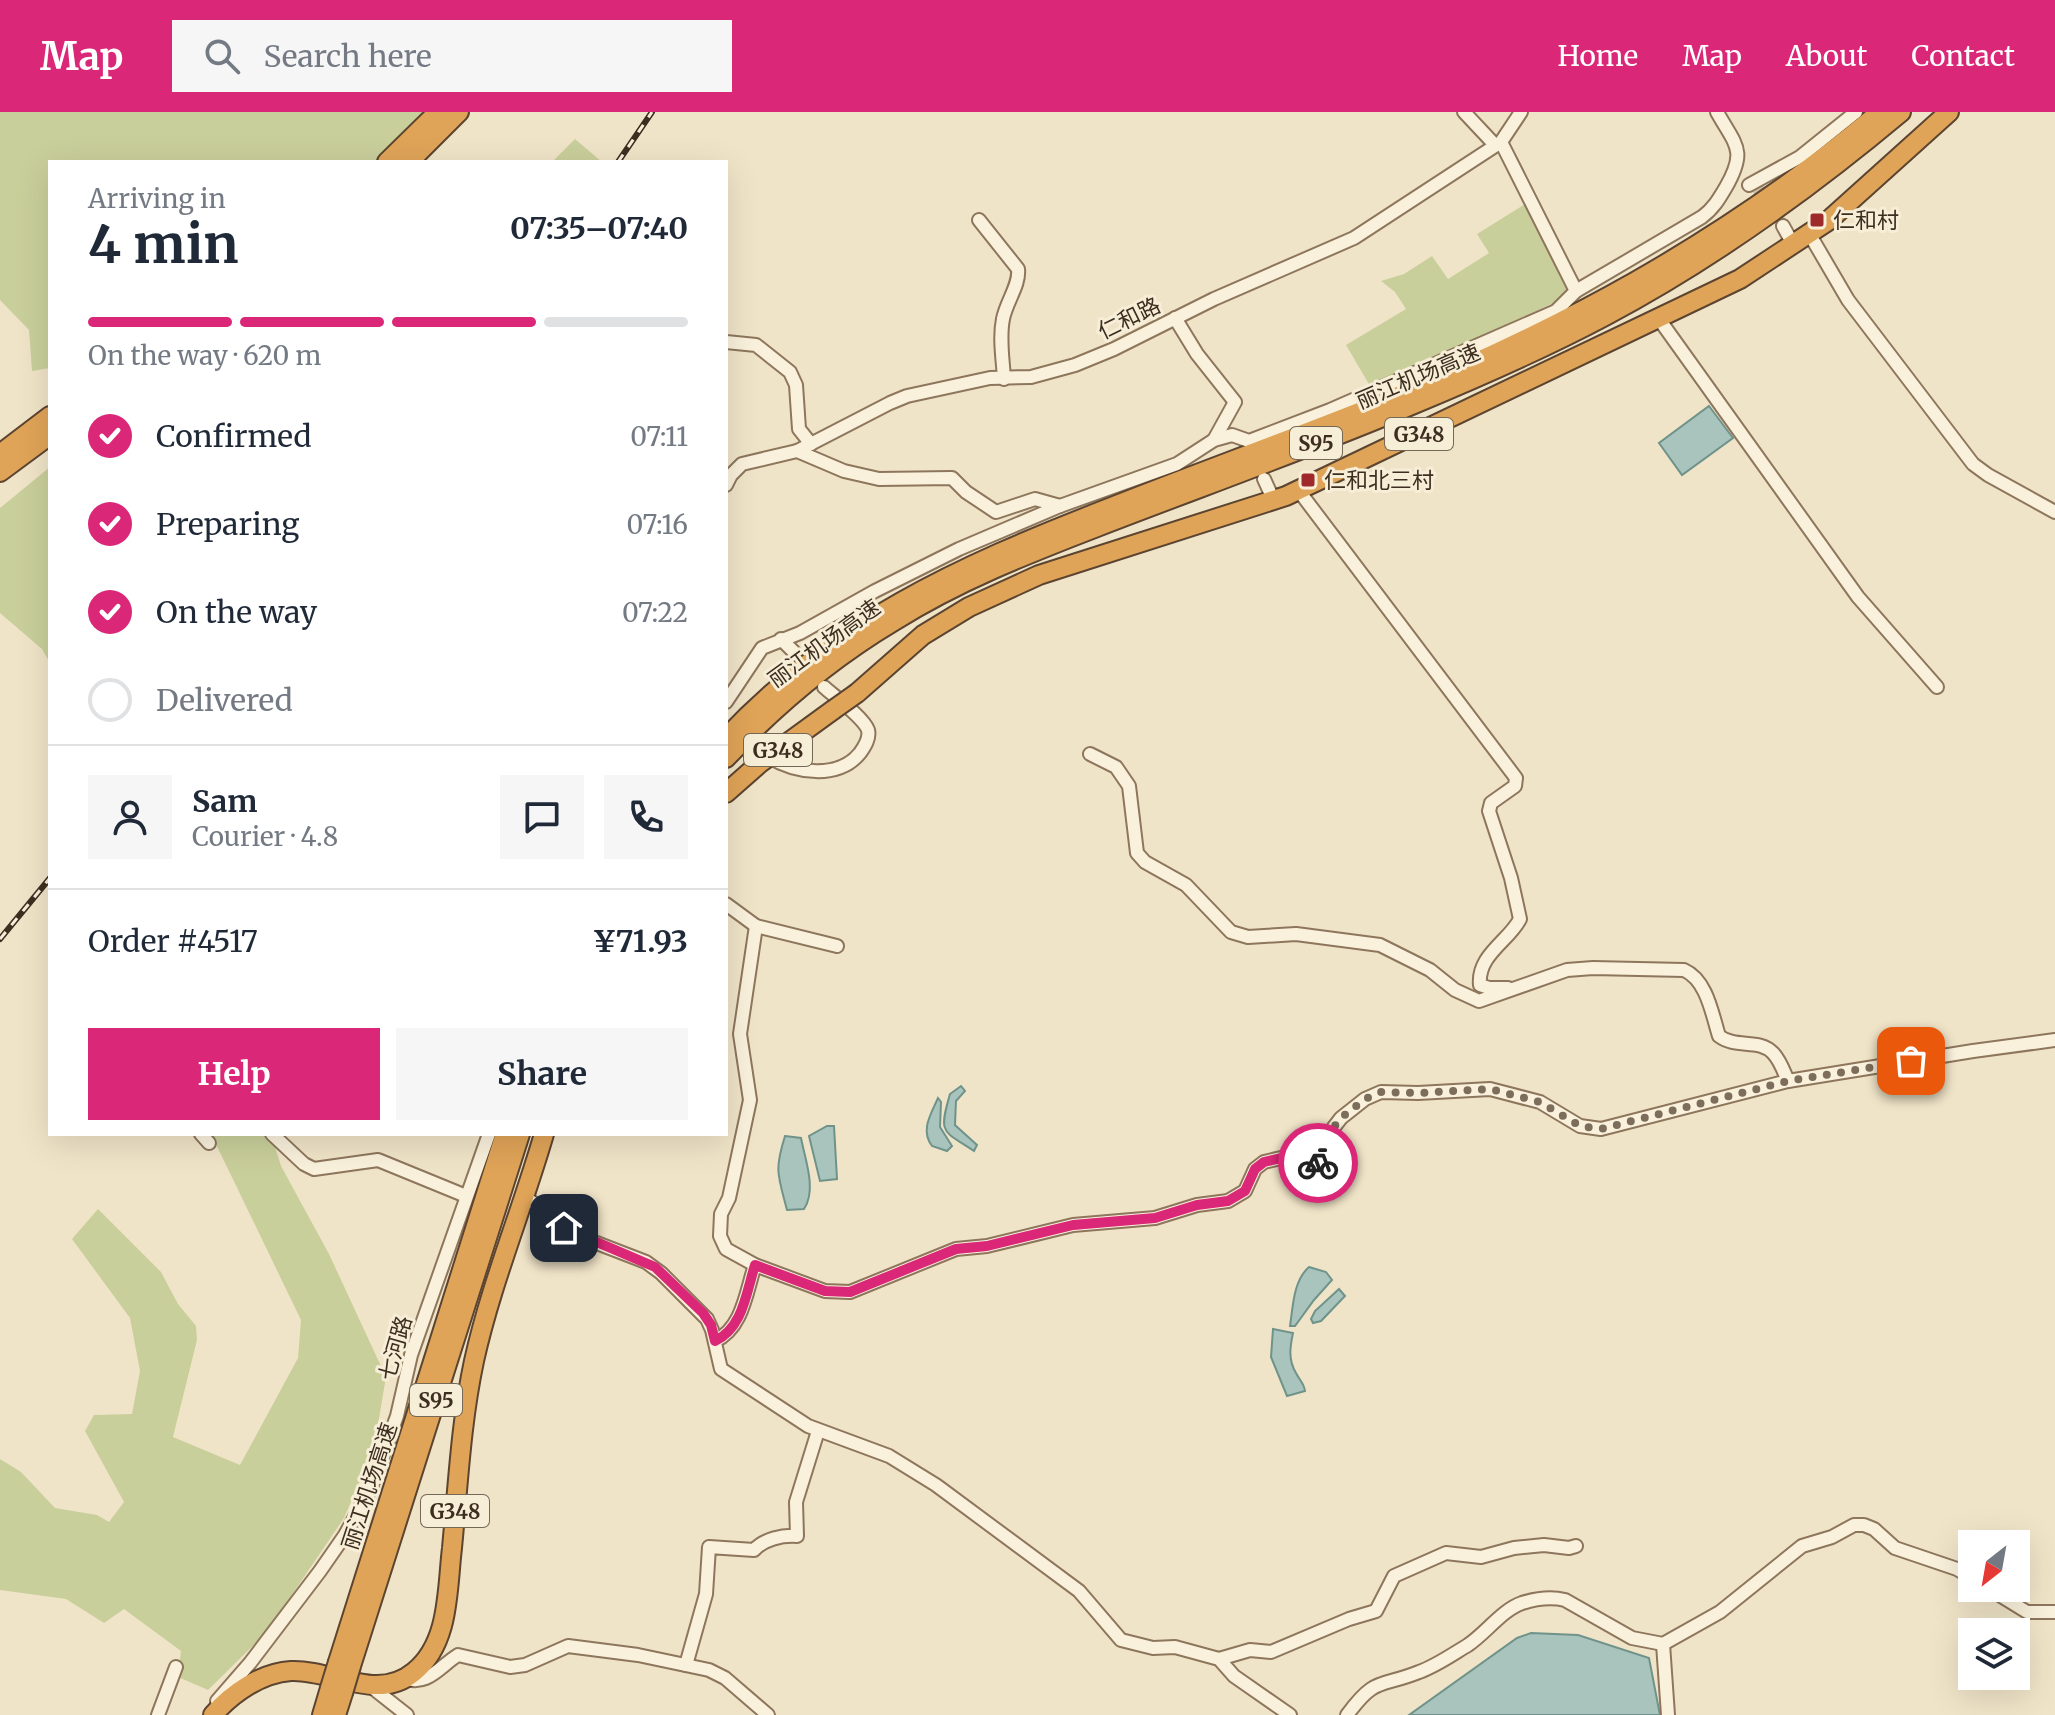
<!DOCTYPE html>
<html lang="en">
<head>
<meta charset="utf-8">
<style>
	:root { --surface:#fff; --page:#f6f6f7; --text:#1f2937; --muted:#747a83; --line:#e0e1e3; --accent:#db2777 }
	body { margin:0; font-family:Merriweather,"Noto Sans SC",serif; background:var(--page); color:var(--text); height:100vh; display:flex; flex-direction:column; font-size:30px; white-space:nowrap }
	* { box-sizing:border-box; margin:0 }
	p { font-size:26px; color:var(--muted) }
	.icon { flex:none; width:44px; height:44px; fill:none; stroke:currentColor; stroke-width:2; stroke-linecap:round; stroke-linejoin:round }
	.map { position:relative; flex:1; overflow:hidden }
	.panel { position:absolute; left:48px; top:48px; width:680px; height:976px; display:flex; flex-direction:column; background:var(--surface); border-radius:0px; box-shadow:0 8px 32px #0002 }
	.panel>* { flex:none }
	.needle { width:52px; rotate:211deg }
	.tools { position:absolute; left:1958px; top:1418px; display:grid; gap:16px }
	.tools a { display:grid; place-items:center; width:72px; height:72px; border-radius:0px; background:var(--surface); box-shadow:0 8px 32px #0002; font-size:40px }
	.pin { position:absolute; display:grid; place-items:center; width:68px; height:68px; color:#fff; margin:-34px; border-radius:16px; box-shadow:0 4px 12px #0006 }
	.courier { position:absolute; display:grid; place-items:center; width:80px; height:80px; margin:-40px; border:6px solid #db2777; border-radius:50%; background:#fff; color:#222; box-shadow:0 2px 10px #0007 }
	.summary em { font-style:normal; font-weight:700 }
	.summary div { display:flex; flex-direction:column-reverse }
	.summary { display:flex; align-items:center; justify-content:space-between; height:136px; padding:0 40px }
	h1 { font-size:52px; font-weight:700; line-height:60px }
	.bar { display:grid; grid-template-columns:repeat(4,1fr); gap:12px 8px; align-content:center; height:96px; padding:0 40px }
	.bar i { height:10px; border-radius:6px; background:var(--line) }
	.bar .on { background:var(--accent) }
	.bar p { grid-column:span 4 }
	.line { display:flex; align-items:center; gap:20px; padding:0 40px; border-top:2px solid var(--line) }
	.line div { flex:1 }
	.round { display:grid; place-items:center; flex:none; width:84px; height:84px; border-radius:0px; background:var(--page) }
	ol { padding:0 40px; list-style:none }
	li { display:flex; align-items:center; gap:24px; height:88px }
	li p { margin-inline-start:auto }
	li .icon { padding:8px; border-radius:50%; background:var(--accent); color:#fff; stroke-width:4 }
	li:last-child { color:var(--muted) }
	li i { width:44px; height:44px; border:4px solid var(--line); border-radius:50% }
	.button { display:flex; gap:16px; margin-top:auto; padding:16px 40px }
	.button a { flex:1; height:92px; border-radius:0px; background:var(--accent); color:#fff; font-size:32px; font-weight:700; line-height:92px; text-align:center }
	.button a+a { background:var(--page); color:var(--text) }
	header { display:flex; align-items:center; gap:48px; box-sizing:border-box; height:112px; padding:0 40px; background:var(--accent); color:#fff }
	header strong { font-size:38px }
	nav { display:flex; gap:44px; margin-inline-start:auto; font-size:28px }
	.search { width:560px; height:72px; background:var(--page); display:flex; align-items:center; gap:20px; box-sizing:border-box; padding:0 28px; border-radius:0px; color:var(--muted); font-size:30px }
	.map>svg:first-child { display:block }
	.green { fill:#c9cf9b }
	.water { fill:#a9c4bc; stroke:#6f938a; stroke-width:2 }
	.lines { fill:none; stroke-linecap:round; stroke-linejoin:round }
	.minor-tunnel { stroke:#ccc0a6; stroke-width:12; stroke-dasharray:12 6; stroke-linecap:butt }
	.minor-casing { stroke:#8d765c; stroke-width:16 }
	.highway-casing { stroke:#5b4430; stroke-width:22 }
	.minor { stroke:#faf1dc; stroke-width:12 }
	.highway { stroke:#e0a458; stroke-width:18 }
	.rail-casing { stroke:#3d2e20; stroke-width:6 }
	.rail { stroke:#f7eed8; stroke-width:3; stroke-dasharray:9; stroke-linecap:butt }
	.highway-bridge-casing { stroke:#5b4430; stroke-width:22; stroke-linecap:butt }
	.highway-bridge { stroke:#e0a458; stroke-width:18 }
	.done { stroke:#7c6e5b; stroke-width:8; stroke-dasharray:0 14.4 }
	.route { stroke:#db2777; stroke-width:10 }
	.poi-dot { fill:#9e2a2b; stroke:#f7eed8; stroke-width:3 }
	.labels { text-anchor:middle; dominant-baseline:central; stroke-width:6; stroke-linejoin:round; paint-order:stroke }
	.shield { fill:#f7eed8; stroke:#756857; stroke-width:2 }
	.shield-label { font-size:20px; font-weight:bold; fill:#3d2e20 }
	.poi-label { font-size:22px; fill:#3d2e20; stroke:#f7eed8; text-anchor:start }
	.street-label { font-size:22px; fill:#3d2e20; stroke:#f7eed8 }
</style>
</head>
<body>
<header>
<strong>Map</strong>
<div class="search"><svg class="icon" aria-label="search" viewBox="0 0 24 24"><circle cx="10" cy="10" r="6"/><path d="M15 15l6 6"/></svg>Search here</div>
<nav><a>Home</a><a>Map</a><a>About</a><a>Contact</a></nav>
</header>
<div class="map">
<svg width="2055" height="1603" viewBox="0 0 2055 1603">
	<rect width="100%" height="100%" fill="#f0e4c8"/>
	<g class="green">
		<polygon points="0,0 425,0 376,50 50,50 50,256 32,259 29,218 0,188"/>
		<polygon points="575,27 602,50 552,50"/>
		<polygon points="1527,91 1571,176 1558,189 1370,274 1346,233 1406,197 1395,180 1381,169 1404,162 1432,144 1448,167 1489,141 1477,122"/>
		<polygon points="50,355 50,551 42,537 0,501 0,396"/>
		<polygon points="211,1022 271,1022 281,1054 329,1142 386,1265 374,1336 344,1406 266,1521 208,1578 178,1565 181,1539 124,1497 104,1511 66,1487 0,1478 0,1347 21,1360 55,1396 97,1403 109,1410 124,1390 85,1319 94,1303 132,1302 140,1259 130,1206 72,1127 98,1097 161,1160 178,1192 196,1214 197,1228 173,1325 240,1353 298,1246 301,1208"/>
	</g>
	<g class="water">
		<polygon points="1709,294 1733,326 1682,363 1659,331"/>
		<path d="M961 974 965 979 956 989 955 1013 977 1033 974 1039C943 1018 938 1023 950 982Z"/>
		<path d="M938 986 941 990 940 1015 952 1034 947 1039 932 1034C920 1018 931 1002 938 986Z"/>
		<polygon points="827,1014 834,1014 837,1067 820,1069 809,1024"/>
		<path d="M785 1024 801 1026C805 1047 817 1078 804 1097L787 1098C778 1063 774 1059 785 1024Z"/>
		<path d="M1309 1155 1326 1160 1332 1168 1314 1188 1295 1214H1290C1293 1195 1293 1169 1309 1155Z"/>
		<polygon points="1339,1177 1345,1184 1321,1209 1313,1211 1311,1207 1315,1199"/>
		<path d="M1273 1217 1293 1221C1290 1235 1288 1248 1296 1261 1300 1269 1304 1271 1305 1279L1287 1284 1271 1245Z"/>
		<polygon points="1531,1521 1578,1523 1649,1546 1660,1603 1409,1603 1517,1526"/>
	</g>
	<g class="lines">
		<polyline class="minor-tunnel" points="1758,77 1783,114"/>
		<defs>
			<g id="minor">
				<polyline points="1464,0 1495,33"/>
				<polyline points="1501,30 1576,179"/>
				<polyline points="1749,73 1800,45 1856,0"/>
				<path d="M979 108 1018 157C1020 173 1006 190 1003 207 999 226 1003 248 1004 267"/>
				<polyline points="1783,114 1794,134"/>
				<polyline points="1810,123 1848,188 1973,352 1988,363 2055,400"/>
				<polyline points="1175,206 1197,242 1235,290 1214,328"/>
				<polyline points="1659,207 1858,485 1937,575"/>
				<polyline points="726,230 756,233 790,260 796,273 799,317 811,332"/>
				<polyline points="797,339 844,359 879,367 952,366 966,380 996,400 1035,387 1060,394"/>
				<polyline points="1264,367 1274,389"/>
				<polyline points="726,373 731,363 742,352 797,339 890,291 907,284 990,266 1031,265 1075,253 1114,237 1214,187 1354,126 1501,30 1521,0"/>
				<path d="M1299 379 1516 666 1515 674 1491 691 1489 699 1511 766 1520 807C1509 829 1477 843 1480 873L1489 876H1508"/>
				<polyline points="781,527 794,540"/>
				<path d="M726 590 762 536 800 521 875 479 959 437 1060 394 1177 352 1214 328 1232 323 1249 329 1330 298 1556 199 1576 179 1702 105C1713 97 1719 87 1726 75 1747 38 1736 34 1717 0"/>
				<path d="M1090 642 1116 655 1129 674 1137 741 1145 750 1186 773 1231 820 1248 825 1296 822 1380 833 1430 858 1455 878 1479 889 1567 858 1593 856 1684 858C1707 868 1712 902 1719 924 1736 937 1759 926 1773 941 1780 948 1784 960 1788 969"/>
				<path d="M769 645C795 661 838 668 860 641 865 634 870 626 868 618 864 606 834 584 824 575"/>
				<polyline points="726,792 756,814 837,834"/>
				<polyline points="756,814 740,922 750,988 729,1086 721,1102 720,1124 726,1137 755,1153 825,1179 850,1180 956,1137 987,1134 1073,1113 1155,1106 1197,1093 1228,1089 1245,1079 1255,1057 1264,1050 1281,1046 1307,1055 1322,1050 1334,1015 1341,1006 1365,987 1381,980 1418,981 1490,977 1540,990 1580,1014 1601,1017 1788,969 1973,939 2055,928"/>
				<polyline points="201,1022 209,1031"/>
				<polyline points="272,1022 304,1052 314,1057 378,1048 466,1084"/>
				<polyline points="524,1084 576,1123 646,1150 661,1161 707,1207 712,1218 721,1257 808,1314 889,1344 936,1373 1079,1479 1121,1528 1153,1536 1175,1535 1219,1547 1234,1564 1290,1603"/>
				<path d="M715 1229C743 1216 746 1180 755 1153"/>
				<polyline points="1988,1476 2027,1500 2055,1500"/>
				<polyline points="1663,1532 1668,1603"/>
				<polyline points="1219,1547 1250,1538 1271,1540 1349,1507 1376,1499 1394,1464 1446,1441 1481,1445 1514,1436 1544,1433 1569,1436 1576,1434"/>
				<path d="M686 1553 706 1482 709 1435 754 1438C764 1427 782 1423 797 1424L796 1390 818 1319"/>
				<path d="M404 1566C428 1575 440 1554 458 1543L510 1555 525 1553 568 1534 638 1543 709 1558 725 1566 768 1603"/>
				<polyline points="369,1573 407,1603"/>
				<polyline points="217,1589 250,1551 320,1459 345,1423 370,1378 397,1304 411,1243 489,1022"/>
				<polyline points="158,1603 176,1555"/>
				<path d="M1347 1603C1376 1564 1379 1576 1419 1560 1436 1554 1453 1542 1468 1533 1486 1521 1502 1498 1522 1491 1535 1487 1552 1485 1565 1488L1632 1526 1663 1532 1720 1500 1802 1434 1832 1425 1854 1413H1864L1874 1417 1895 1436 1957 1457 1972 1466"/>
			</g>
			<g id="highway">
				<polyline points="387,50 438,0"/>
				<polyline points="409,50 459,0"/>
				<polyline points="0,342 50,304"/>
				<polyline points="0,360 50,323"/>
				<polyline points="857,581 923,523 969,495 1039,463 1286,384 1740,167 1828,109 1949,0"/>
				<path d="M726 626C834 511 960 454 1104 398 1190 364 1278 332 1364 298 1554 222 1723 132 1880 0"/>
				<path d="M726 646C776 593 832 546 894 509 958 469 1027 442 1097 415 1203 374 1310 336 1414 292 1479 265 1543 237 1605 204 1711 148 1809 77 1901 0"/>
				<polyline points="726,681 760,651 833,598"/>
				<polyline points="338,1550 505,1022"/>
				<polyline points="351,1554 520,1022"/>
				<path d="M213 1603C232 1581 261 1561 291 1559 331 1557 377 1591 414 1560 450 1531 447 1477 452 1436 458 1373 461 1310 474 1249 491 1172 522 1098 544 1022"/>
				<polyline points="322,1603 330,1576"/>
				<polyline points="336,1603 343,1581"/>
			</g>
		</defs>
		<use href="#minor" class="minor-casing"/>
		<use href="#highway" class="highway-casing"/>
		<use href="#minor" class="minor"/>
		<use href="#highway" class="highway"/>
		<defs>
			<g id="rail">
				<polyline points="618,50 652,0"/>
				<polyline points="0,827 50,766"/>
			</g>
		</defs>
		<use href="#rail" class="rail-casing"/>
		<use href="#rail" class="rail"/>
		<defs>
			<g id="highway-bridge">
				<polyline points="833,598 857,581"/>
				<polyline points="330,1576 338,1550"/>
				<polyline points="343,1581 351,1554"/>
			</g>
		</defs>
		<use href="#highway-bridge" class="highway-bridge-casing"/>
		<use href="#highway-bridge" class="highway-bridge"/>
	</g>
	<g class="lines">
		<polyline class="done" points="1318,1051 1322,1050 1334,1015 1341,1006 1365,987 1381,980 1418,981 1490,977 1540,990 1580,1014 1601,1017 1788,969 1911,949"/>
		<path class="route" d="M564 1116 655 1155 703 1201 711 1213 715 1229C743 1216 746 1181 755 1153L825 1179 850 1180 956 1137 987 1134 1073 1113 1155 1106 1197 1093 1228 1089 1245 1079 1255 1057 1264 1050 1281 1046 1307 1055 1318 1051"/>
	</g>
	<g class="poi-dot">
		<rect x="1809" y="100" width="16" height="16" rx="4"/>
		<rect x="1300" y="360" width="16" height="16" rx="4"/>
	</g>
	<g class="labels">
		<g class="shield">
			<rect x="1385" y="306" width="68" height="32" rx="6"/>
			<rect x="1290" y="315" width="52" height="32" rx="6"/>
			<rect x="744" y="622" width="68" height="32" rx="6"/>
			<rect x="410" y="1272" width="52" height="32" rx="6"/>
			<rect x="421" y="1383" width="68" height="32" rx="6"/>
		</g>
		<g class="shield-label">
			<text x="1419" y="322">G348</text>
			<text x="1316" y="331">S95</text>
			<text x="778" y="638">G348</text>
			<text x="436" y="1288">S95</text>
			<text x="455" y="1399">G348</text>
		</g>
		<g class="poi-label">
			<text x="1833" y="108">仁和村</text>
			<text x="1324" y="368">仁和北三村</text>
		</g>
		<g class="street-label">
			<text transform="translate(1129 206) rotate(-26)">仁和路</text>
			<text transform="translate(1418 264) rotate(-23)">丽江机场高速</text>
			<text transform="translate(824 531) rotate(-36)">丽江机场高速</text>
			<text transform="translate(395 1236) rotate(-74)">七河路</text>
			<text transform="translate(369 1374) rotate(-72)">丽江机场高速</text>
		</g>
	</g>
</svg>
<div class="tools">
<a><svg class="needle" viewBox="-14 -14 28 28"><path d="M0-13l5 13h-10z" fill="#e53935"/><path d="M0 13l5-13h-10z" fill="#747a83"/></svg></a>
<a><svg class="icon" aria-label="layers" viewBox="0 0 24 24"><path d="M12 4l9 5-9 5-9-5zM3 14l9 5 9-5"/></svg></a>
</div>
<div class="pin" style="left:1911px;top:949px;background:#ea580c"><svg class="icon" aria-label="bag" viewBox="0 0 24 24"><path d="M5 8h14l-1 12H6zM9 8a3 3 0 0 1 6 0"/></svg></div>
<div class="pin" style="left:564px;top:1116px;background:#1f2937"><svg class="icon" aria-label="home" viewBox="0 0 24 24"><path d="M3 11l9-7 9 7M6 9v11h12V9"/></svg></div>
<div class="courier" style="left:1318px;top:1051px"><svg class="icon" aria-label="bike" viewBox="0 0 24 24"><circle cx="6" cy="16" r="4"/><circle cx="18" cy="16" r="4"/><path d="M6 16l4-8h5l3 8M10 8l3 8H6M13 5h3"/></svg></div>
<section class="panel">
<div class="summary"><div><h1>4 min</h1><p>Arriving in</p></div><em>07:35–07:40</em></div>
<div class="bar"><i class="on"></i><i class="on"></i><i class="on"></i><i></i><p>On the way · 620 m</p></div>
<ol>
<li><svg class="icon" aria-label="check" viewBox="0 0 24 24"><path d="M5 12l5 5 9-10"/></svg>Confirmed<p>07:11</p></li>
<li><svg class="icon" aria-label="check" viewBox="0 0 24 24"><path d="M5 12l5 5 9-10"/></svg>Preparing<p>07:16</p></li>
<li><svg class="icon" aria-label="check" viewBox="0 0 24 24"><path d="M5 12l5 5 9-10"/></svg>On the way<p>07:22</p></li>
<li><i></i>Delivered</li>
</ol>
<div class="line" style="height:144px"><a class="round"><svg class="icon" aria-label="person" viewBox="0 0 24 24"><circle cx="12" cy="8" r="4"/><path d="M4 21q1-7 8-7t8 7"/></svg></a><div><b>Sam</b><p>Courier · 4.8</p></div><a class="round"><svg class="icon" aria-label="chat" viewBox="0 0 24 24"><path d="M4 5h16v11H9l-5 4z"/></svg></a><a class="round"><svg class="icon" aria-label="phone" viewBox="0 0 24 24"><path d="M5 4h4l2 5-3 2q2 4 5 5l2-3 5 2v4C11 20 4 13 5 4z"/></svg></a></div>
<div class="line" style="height:104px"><div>Order #4517</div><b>¥71.93</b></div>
<div class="button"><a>Help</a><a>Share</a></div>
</section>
</div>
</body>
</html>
